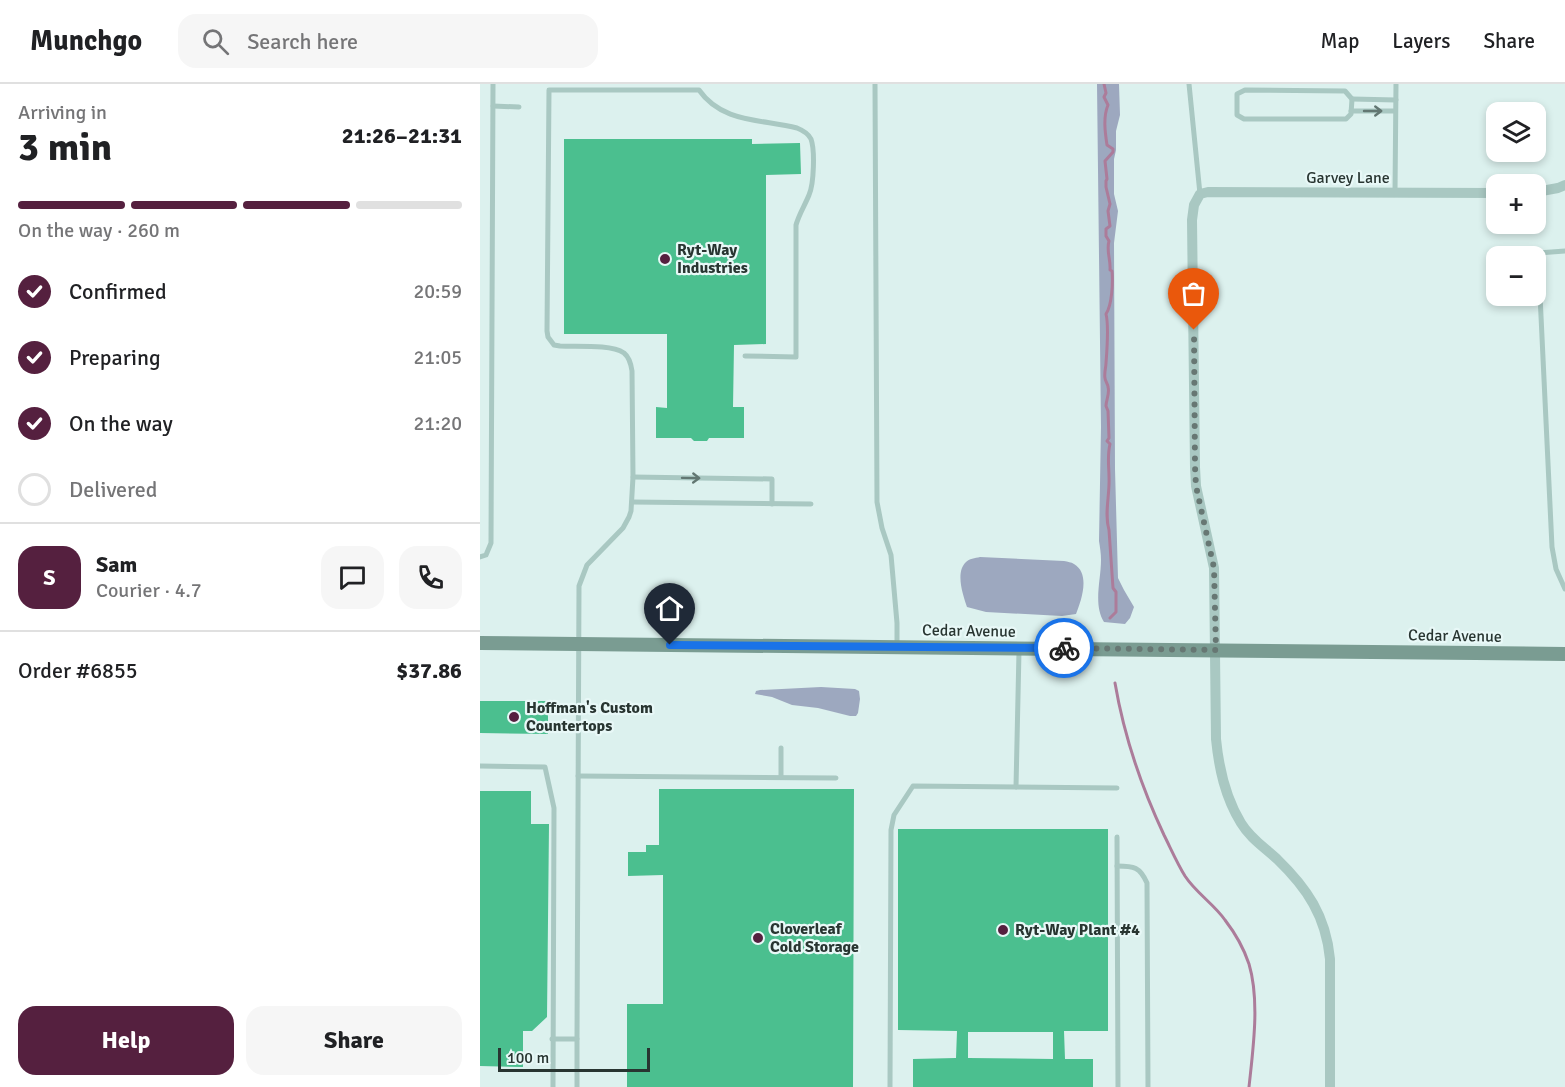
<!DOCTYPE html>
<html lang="en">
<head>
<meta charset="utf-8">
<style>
	:root { --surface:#fff; --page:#f6f6f6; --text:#202124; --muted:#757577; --line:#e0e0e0; --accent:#55203f }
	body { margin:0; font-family:Signika,sans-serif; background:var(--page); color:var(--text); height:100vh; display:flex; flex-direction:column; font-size:22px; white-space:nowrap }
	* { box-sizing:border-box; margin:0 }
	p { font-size:20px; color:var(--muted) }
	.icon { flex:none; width:33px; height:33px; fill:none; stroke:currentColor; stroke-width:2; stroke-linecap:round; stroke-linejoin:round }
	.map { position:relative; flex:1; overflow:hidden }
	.panel { display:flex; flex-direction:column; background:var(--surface); width:480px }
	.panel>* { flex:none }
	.buttons { position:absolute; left:1006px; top:18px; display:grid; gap:12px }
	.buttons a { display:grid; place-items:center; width:60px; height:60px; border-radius:12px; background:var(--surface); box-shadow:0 3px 9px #0003; font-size:30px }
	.scale { position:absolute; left:18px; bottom:15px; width:152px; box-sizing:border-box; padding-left:6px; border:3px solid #283531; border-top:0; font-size:16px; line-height:21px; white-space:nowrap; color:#283531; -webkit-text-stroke:4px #e8f8f7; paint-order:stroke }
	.pin { position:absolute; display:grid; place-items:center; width:51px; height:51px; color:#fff; margin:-62px -26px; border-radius:50% 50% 50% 0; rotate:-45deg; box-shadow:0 0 6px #0007 }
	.pin .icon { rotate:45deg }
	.courier { position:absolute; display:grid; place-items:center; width:60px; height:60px; margin:-30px; border:4px solid #1a73e8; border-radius:50%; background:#fff; color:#222; box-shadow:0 2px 8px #0007 }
	.headline em { font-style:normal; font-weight:700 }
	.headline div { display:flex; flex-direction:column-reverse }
	.headline { display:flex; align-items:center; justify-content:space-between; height:102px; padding:0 18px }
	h1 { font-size:39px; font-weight:700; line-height:45px }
	.bar { display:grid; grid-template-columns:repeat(4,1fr); gap:9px 6px; align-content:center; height:72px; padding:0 18px }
	.bar i { height:8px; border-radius:4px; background:var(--line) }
	.bar .selected { background:var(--accent) }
	.bar p { grid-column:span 4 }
	.line { display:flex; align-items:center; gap:15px; padding:0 18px; border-top:2px solid var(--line) }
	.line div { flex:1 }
	.round { display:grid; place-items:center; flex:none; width:63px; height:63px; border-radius:18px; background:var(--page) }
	ol { padding:0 18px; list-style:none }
	li { display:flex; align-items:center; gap:18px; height:66px }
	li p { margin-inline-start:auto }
	li .icon { padding:6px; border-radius:50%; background:var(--accent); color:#fff; stroke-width:4 }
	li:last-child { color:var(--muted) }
	li i { width:33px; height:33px; border:3px solid var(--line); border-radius:50% }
	.primary-button { display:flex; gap:12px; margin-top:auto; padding:12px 18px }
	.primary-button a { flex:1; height:69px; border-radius:18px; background:var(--accent); color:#fff; font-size:24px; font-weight:700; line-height:69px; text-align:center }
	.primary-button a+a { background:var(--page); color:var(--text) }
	header { display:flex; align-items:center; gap:36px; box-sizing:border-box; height:84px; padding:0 30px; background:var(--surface); border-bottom:2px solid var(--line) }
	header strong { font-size:28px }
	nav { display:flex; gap:33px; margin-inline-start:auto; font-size:21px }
	.search { width:420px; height:54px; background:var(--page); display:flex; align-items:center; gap:15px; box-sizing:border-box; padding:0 21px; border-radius:18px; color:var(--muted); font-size:22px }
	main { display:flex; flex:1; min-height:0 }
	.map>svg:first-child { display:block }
	.green { fill:#9da8bf }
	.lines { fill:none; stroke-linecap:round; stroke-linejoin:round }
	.stream { stroke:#ac7c9a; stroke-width:3 }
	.building { fill:#4bbf8f; fill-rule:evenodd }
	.lane { stroke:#a9c8c2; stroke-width:5 }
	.street { stroke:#a9c8c2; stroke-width:10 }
	.secondary { stroke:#7a9c92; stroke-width:14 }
	.oneway { stroke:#627772 }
	.done { stroke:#677773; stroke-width:6; stroke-dasharray:0 10.8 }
	.route { stroke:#1a73e8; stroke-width:8 }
	.poi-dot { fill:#55203f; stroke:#e8f8f7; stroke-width:2 }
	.labels { text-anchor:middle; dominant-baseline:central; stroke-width:4.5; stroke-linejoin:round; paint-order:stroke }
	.street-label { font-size:16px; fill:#283531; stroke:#e8f8f7 }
	.poi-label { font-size:16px; font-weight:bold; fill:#283531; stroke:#e8f8f7; text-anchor:start }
</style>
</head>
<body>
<header>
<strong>Munchgo</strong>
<div class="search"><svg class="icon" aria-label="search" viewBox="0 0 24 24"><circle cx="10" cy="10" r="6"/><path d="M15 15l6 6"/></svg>Search here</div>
<nav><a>Map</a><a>Layers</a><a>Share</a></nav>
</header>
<main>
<section class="panel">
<div class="headline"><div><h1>3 min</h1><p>Arriving in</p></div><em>21:26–21:31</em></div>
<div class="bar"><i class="selected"></i><i class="selected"></i><i class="selected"></i><i></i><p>On the way · 260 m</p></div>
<ol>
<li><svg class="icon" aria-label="check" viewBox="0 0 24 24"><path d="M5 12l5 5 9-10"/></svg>Confirmed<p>20:59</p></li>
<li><svg class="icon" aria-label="check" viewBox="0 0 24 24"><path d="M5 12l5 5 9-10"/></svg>Preparing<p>21:05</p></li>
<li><svg class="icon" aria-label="check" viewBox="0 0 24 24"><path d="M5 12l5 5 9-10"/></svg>On the way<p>21:20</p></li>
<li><i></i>Delivered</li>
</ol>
<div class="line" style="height:108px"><b class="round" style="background:var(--accent);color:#fff">S</b><div><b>Sam</b><p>Courier · 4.7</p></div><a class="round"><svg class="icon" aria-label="chat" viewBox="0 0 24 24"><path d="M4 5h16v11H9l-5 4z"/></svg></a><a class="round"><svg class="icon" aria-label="phone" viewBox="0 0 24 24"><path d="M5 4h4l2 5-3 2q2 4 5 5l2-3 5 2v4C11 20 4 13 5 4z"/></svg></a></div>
<div class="line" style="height:78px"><div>Order #6855</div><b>$37.86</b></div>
<div class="primary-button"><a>Help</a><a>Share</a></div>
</section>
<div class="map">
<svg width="1085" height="1003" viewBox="0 0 1085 1003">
	<rect width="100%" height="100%" fill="#dcf1ee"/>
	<g class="green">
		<path d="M617 0H639L640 31 636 47V66L634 75V110L638 127 634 159 635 385 638 494 644 506 654 523 650 534 645 540 624 538C613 521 621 496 621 476 621 470 620 463 619 457L621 343Z"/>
		<path d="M500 473 584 477C588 478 591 478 594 480 611 490 601 517 596 530L582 532 506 528 487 523C483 511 475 488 486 478 489 475 495 474 500 473Z"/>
		<polygon points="341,603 375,605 379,607 380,615 378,629 376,632 370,632 338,624 312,621 292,613 275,610 276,607 280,606"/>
	</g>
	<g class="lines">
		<g class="stream">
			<path d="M624 0 626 9 624 13 628 21C623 33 625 48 627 61L633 65V68L625 77 627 95 626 97V103L630 120 628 127 630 142 626 145V152L629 157C626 167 631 176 630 186L632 187C633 199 632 221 626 230 629 242 627 266 626 279 626 283 624 289 625 294 625 297 628 300 628 303 630 309 626 316 626 322L628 327 629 354 627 357 630 360C627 372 629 382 629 393 630 411 624 429 629 446L633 504 636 508V528L630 534"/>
			<path d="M635 599C644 652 661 702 684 751 691 765 697 779 705 792 716 809 734 820 745 836 755 849 764 865 769 880 780 917 773 965 769 1003"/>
		</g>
	</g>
	<g class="building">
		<polygon points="84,55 272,55 272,60 320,59 321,90 286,91 286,260 254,261 253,323 264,323 264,354 229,354 227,357 214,357 211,354 176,354 176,323 187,324 187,250 84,250"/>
		<polygon points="0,617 68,617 68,650 0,649"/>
		<polygon points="179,705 374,705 373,1003 147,1003 147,920 183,920 183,791 148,792 148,768 166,768 166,761 179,761"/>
		<polygon points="0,707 51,707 51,740 69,740 67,933 52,947 43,947 43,983 0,982"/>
		<path d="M418 745H628V947H584L585 975H613V1003H433V975L476 974 477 947 418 946ZM488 948H573V975L488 974Z"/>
	</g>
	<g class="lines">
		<g class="lane">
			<polyline points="395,0 397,418 402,444 411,471 417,539 417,563"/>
			<polyline points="709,0 720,110"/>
			<polygon points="765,6 865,7 872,15 871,30 866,35 764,35 757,31 757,10"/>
			<polyline points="872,15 916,16"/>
			<polyline points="13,22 39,23"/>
			<polyline points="871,27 915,27"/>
			<polyline points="915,108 916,0"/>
			<polyline points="1085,167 1058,169 1072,463 1076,485 1085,505"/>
			<polyline points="153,393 292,395 292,420"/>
			<polyline points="152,418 331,420"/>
			<polyline points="0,473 6,471 11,459 13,0"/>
			<polyline points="0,682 65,683 74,724 73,1003"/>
			<polyline points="98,692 356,694"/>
			<polyline points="301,693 301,664"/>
			<polyline points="536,703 539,567"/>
			<polyline points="637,753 638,1003"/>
			<path d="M637 782C654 782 660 783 667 799L668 1003"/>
			<polyline points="72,955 97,955 97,1003"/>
			<path d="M97 955 99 502 107 481 143 444 149 433 151 427 153 393 152 287C151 280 149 273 144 269 130 260 97 263 80 262L74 261 68 253 67 247 69 6H219C242 39 281 35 317 44 322 46 328 49 331 55 335 66 334 100 329 111 325 121 319 130 316 141V273L265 272"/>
			<polyline points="410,1003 411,746 414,731 433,702 637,704"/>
		</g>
		<g class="street">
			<polyline points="1056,108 1078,104 1085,101"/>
			<path d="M850 1003V875C846 832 827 804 797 775 784 763 770 754 761 739 745 713 739 685 736 655L734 484 716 402 715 383 712 136 714 121 720 110 728 108 1017 109"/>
		</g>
		<polyline class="secondary" points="0,559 1085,570"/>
	</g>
	<defs><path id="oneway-shaft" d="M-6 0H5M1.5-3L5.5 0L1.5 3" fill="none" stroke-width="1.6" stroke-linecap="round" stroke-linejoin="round" transform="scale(1.5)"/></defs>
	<g class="oneway">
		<use href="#oneway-shaft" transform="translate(893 27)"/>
		<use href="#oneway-shaft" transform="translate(211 394) rotate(1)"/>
	</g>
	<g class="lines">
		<polyline class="done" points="584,564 736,566 734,484 716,402 715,383 714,246"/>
		<polyline class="route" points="190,561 584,564"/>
	</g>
	<g class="poi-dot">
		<circle cx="185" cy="175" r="6"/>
		<circle cx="34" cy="633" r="6"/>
		<circle cx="523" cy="846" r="6"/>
		<circle cx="278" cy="854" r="6"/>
	</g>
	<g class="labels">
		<g class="street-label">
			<text x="868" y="94">Garvey Lane</text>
			<text transform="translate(489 547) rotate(1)">Cedar Avenue</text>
			<text transform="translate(975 552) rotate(1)">Cedar Avenue</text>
		</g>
		<g class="poi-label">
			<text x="197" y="166">Ryt-Way<tspan x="197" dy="18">Industries</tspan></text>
			<text x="46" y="624">Hoffman's Custom<tspan x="46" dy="18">Countertops</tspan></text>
			<text x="290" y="845">Cloverleaf<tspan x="290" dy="18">Cold Storage</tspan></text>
			<text x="535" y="846">Ryt-Way Plant #4</text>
		</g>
	</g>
</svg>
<div class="buttons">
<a><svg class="icon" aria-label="layers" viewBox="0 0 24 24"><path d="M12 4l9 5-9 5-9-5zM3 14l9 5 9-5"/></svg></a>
<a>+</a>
<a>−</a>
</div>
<div class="scale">100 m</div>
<div class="pin" style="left:714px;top:246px;background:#ea580c"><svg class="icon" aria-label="bag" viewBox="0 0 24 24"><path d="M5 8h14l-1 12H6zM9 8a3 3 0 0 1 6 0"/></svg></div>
<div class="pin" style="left:190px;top:561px;background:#1f2937"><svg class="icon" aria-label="home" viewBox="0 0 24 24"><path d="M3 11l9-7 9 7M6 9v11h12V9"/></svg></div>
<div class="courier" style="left:584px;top:564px"><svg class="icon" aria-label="bike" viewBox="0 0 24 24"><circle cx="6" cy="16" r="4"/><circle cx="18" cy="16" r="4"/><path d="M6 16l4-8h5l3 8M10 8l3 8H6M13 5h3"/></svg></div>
</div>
</main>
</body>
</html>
